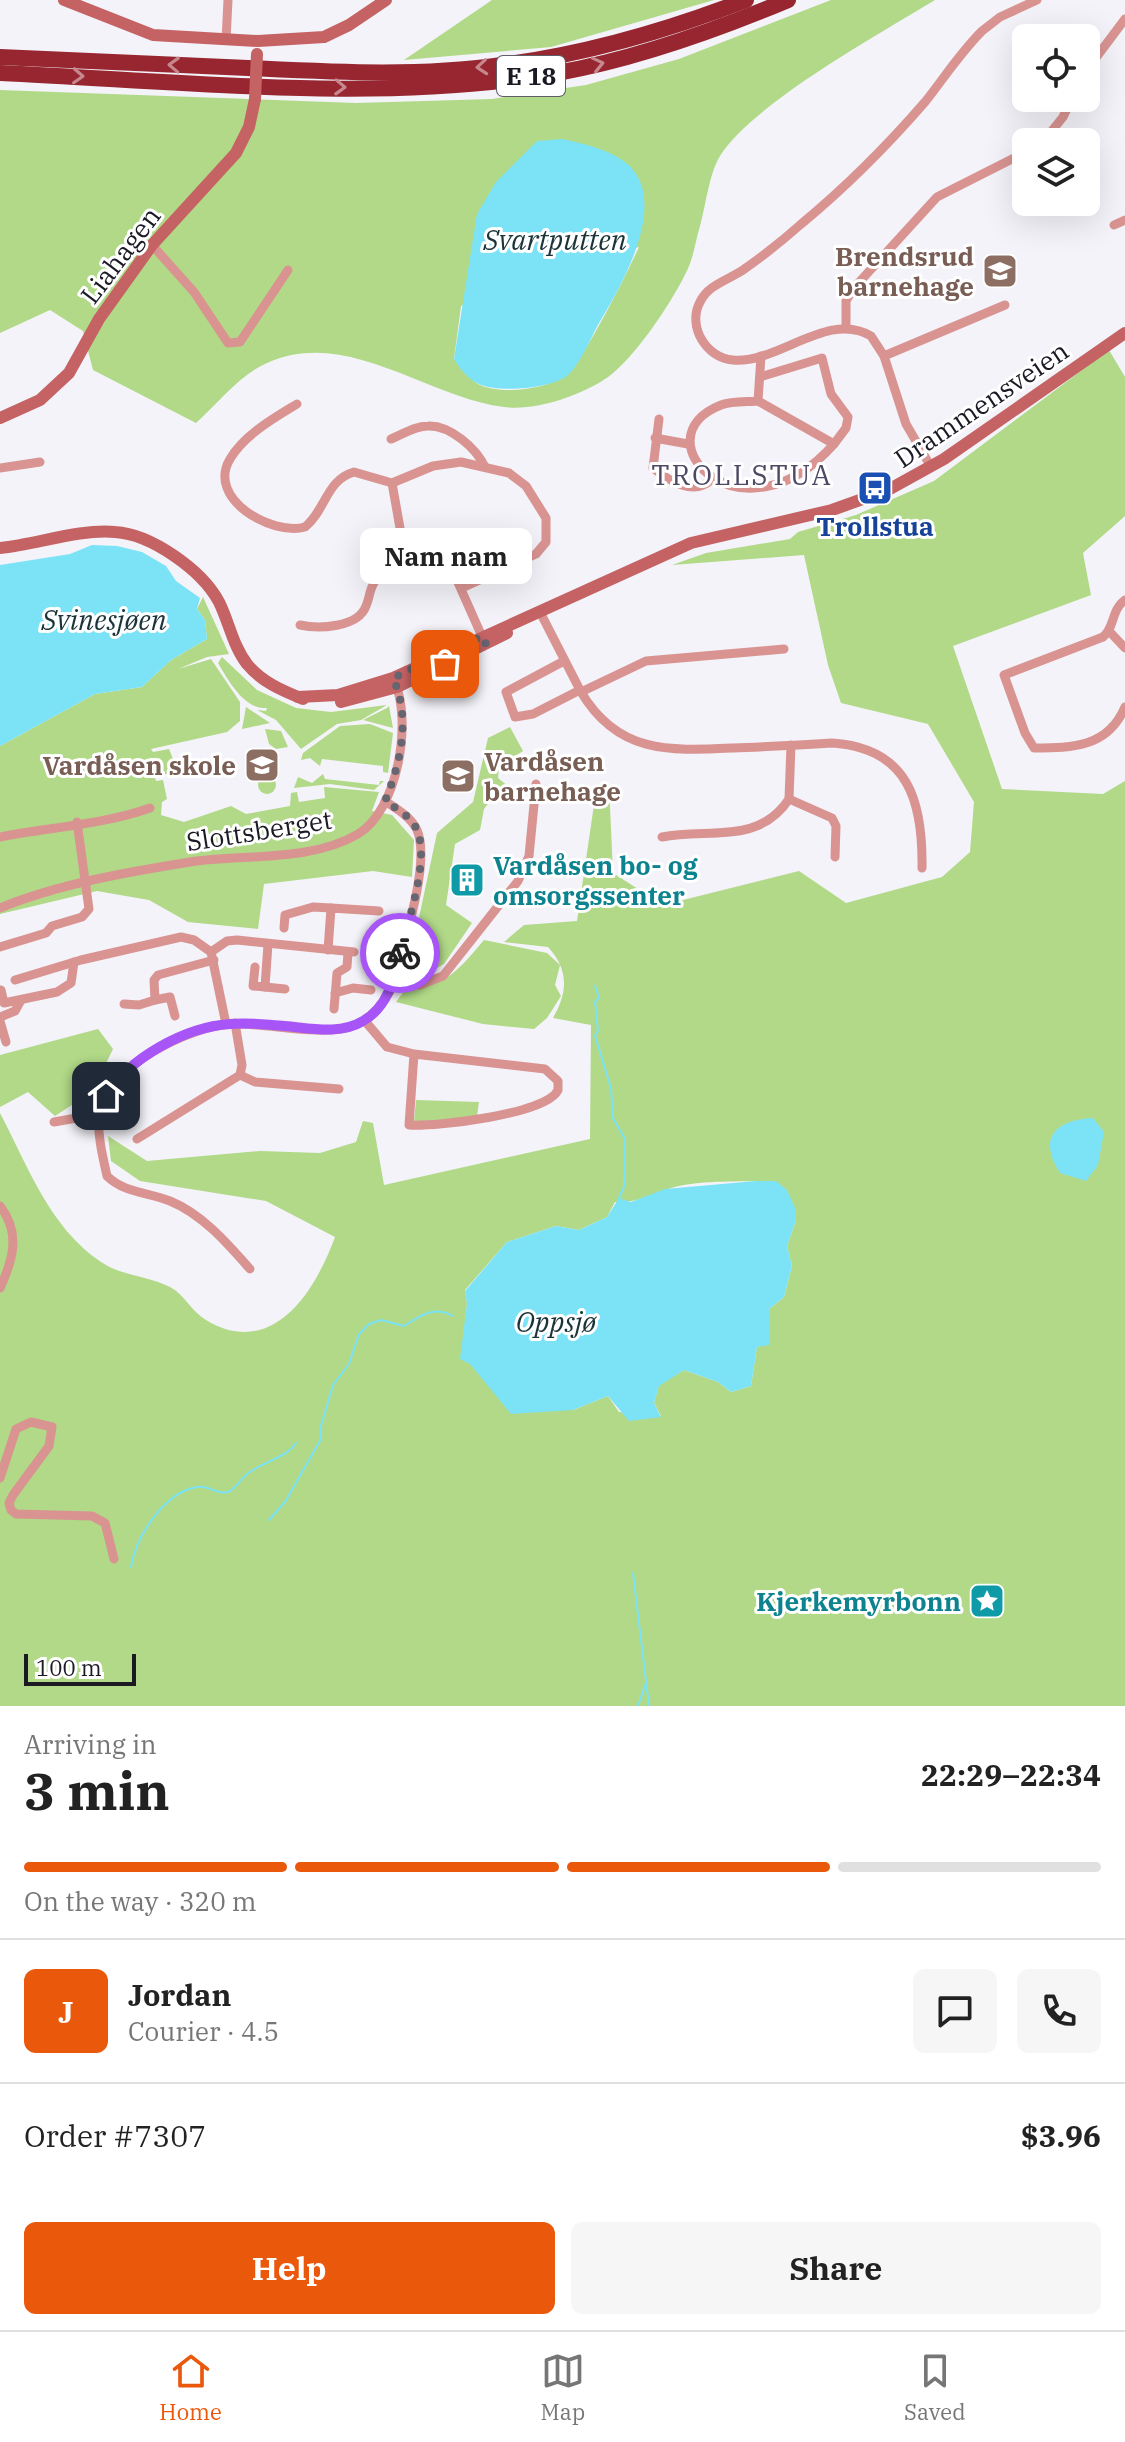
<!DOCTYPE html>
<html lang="en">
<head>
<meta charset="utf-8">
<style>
	:root { --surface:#fff; --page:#f6f6f6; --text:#222; --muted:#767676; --line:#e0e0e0; --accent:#ea580c }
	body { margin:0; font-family:"IBM Plex Serif",serif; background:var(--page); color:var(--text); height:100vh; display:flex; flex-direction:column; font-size:30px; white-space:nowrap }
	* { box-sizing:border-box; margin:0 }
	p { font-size:26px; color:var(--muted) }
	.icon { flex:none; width:44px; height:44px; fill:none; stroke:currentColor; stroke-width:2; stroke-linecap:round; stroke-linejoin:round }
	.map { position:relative; height:1706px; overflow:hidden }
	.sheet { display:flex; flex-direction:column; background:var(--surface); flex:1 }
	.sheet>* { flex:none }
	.buttons { position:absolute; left:1012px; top:24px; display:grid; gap:16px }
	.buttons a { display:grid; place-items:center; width:88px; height:88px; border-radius:12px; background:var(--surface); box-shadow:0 8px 32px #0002; font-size:40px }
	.scale { position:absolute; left:24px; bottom:20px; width:112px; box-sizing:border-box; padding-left:8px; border:4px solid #1b1924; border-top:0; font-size:22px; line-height:28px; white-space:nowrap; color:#1b1924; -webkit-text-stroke:6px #fff; paint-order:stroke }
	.pin { position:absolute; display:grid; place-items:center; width:68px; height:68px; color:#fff; margin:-34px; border-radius:16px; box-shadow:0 4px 12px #0006 }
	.courier { position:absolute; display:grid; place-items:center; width:80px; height:80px; margin:-40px; border:6px solid #a855f7; border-radius:50%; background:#fff; color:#222; box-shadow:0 2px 10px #0007 }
	.bubble { position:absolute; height:56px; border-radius:12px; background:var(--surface); box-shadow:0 8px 32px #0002; font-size:26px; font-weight:700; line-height:56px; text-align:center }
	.overview em { font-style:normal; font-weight:700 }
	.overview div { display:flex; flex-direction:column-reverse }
	.overview { display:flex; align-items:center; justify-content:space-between; height:136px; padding:0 24px }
	h1 { font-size:52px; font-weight:700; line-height:60px }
	.bar { display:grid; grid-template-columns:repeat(4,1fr); gap:12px 8px; align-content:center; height:96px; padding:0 24px }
	.bar i { height:10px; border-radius:6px; background:var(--line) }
	.bar .on { background:var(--accent) }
	.bar p { grid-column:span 4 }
	.line { display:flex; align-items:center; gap:20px; padding:0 24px; border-top:2px solid var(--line) }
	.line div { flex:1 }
	.round { display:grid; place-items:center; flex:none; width:84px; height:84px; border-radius:12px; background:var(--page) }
	.button { display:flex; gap:16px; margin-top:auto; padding:16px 24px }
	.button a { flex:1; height:92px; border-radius:12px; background:var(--accent); color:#fff; font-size:32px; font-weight:700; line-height:92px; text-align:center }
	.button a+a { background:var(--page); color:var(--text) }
	.dock { display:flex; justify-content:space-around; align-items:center; height:112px; border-top:2px solid var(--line); background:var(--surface); font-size:22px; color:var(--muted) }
	.dock a { display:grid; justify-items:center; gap:4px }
	.dock .on { color:var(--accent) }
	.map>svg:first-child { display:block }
	.green { fill:#b1d987; fill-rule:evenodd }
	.water { fill:#7ce3f7 }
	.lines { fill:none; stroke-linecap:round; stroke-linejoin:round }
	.stream { stroke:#7ce3f7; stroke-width:2 }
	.street { stroke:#d99492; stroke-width:9 }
	.secondary { stroke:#c56364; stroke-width:12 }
	.highway { stroke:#972630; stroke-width:16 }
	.secondary-bridge { stroke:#c56364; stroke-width:12 }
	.oneway { stroke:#c6888d }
	.done { stroke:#67656f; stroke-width:8; stroke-dasharray:0 14.4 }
	.route { stroke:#a855f7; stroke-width:10 }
	.labels { text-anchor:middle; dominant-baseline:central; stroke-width:6; stroke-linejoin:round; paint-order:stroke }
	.shield { fill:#fff; stroke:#5f5e66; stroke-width:2 }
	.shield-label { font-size:24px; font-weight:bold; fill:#1b1924 }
	.street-label { font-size:26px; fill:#1b1924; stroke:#fff }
	.education-label { font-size:26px; font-weight:bold; fill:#785e54; stroke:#fff; text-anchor:end }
	.transit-label { font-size:26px; font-weight:bold; fill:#164399; stroke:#fff }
	.culture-label { font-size:26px; font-weight:bold; fill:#0d838f; stroke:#fff; text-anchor:start }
	.water-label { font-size:28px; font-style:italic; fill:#1c3439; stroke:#fff }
	.neighbourhood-label { font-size:28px; letter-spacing:2px; fill:#4d4863; stroke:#fff }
</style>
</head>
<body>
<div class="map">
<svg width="1125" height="1706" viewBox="0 0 1125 1706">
	<rect width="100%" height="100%" fill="#f3f3f9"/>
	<g class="green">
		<polygon points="492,0 714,0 551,47 404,60"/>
		<path d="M831 0H935C881 33 752 104 720 156 709 174 706 205 700 226 696 239 694 254 689 266 676 297 631 365 602 381 575 397 535 411 504 407 424 397 341 322 259 367 236 380 215 406 196 423L93 370 83 331 50 310 0 333V90L356 103 492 99 586 85 679 59ZM639 247C629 269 581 366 565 376 546 389 502 395 480 385 471 381 462 366 454 359L461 306Z"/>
		<path d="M1109 350 1125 377V516L1083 553 1091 595 953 646 1002 789 1103 794 1125 781V1706H0V1113C28 1166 49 1227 101 1262 121 1276 149 1276 170 1287 184 1294 192 1312 206 1320 272 1360 315 1292 335 1237L266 1201 140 1181 111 1161 108 1136 147 1161 260 1151 320 1153 356 1142 363 1121 373 1123 384 1185 590 1139 591 1025 553 1018C568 992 569 970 548 947L504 942 524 925 577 921 597 784 609 785 613 873 663 905 799 871 846 903 942 877 970 852 974 802 928 724 841 703 828 665 804 555 672 565 706 553 790 539 798 532 856 515 934 481ZM756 1181 796 1220 787 1246 792 1266 784 1297 769 1309V1344L757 1347 751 1386 731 1392 718 1382 684 1370 659 1385 654 1403 661 1416 619 1412 608 1396 573 1410 461 1359 467 1304 465 1290 507 1242 556 1226 579 1230 607 1217 615 1202C636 1203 647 1196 665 1190 693 1180 727 1182 756 1181Z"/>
		<polygon points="203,597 229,654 207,657 178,669 211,659 240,702 240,721 227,732 151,749 153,752 169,749 178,771 155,777 156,781 163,780 167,799 162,802 161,815 184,822 231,806 246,814 290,806 291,793 297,792 299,802 325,798 324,787 379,792 372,811 392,815 414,840 412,877 373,871 264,884 258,929 188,922 149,900 97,891 0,914 0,746 95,694 142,687 171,660 207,639 205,620 197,609"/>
		<path d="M222 657 257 690 296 708 331 712 387 705 361 720 337 724 301 749 276 720 257 710 266 711 267 708C245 710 229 682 218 663Z"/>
		<polygon points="389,706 393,728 363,720 387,708"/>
		<polygon points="246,707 270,723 242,729"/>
		<polygon points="370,724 393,733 388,773 383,772 383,766 322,759 320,766 310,758 301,760 303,753 340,726"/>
		<polygon points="510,727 523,751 499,766 498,778 514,791 493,797 484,809 480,830 455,844 446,905 472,923 444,964 421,977 407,974 437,833 473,802 488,738"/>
		<polygon points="265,729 281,731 288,747 276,749 269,744"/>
		<polygon points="323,774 325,779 379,785 380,781 384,781 374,790 330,784 294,788 298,777 312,783"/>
		<circle cx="267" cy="785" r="9"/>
		<path d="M484 940 547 953 560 965 555 985 561 996 547 1018 534 1029 483 1024 396 1002 406 988C444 990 461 967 484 940Z"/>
		<polygon points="98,1029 113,1049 92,1092 55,1116 28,1092 0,1107 0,1055"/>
		<polygon points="416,1100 479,1102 477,1116 436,1123 414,1121"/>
	</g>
	<g class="water">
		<path d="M562 139C584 144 606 148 625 162 671 198 624 281 602 318 592 334 582 362 568 375 552 389 497 393 479 384 468 379 460 369 454 359L477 214 496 182 537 141Z"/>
		<polygon points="92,545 117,546 142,552 166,566 176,581 200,598 197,609 205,620 207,639 171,660 142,687 95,694 0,746 0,565 70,554"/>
		<path d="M1093 1118 1104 1132 1098 1165 1086 1181 1060 1173C1037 1137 1056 1120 1093 1118Z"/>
		<polygon points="756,1181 776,1181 787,1190 795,1208 796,1220 787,1246 792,1266 784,1297 769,1309 769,1345 757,1347 751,1386 731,1392 718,1382 684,1370 659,1386 654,1403 661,1417 629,1421 608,1396 573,1410 511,1414 470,1364 460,1359 467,1304 465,1291 507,1242 556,1226 579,1230 607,1217 619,1198 631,1202 665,1189"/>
	</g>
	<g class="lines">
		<g class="stream">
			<polyline points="595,986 599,998 595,1002 598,1031 595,1036 611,1088 613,1118 625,1139 624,1187 619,1198"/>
			<path d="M269 1520 285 1502 321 1439V1426L333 1385 349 1364 359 1334 369 1324 381 1320 404 1326C420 1316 434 1305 453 1316"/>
			<path d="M131 1567C136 1536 165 1491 198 1487 209 1485 216 1495 228 1492 236 1489 241 1477 250 1472 264 1462 287 1457 296 1443"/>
			<polyline points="633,1573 649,1706"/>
			<polyline points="638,1706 645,1685"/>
		</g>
		<g class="street">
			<polyline points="226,40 228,0"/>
			<polyline points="1086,71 1125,19"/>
			<polyline points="1043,142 1063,117 1072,98"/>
			<polyline points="1114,225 1125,220"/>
			<polyline points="152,245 194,292 228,343 240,342 288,270"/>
			<polyline points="846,328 846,301 853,289 937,197 1026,152"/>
			<polyline points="884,356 1005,305"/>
			<polyline points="760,377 822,358 831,394 848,417 846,428 834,444"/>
			<path d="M758 401C746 402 732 401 721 405 637 438 741 549 834 444L758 401 761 356"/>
			<path d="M297 404C274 418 244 435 230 459 206 499 272 536 305 527 326 510 326 480 354 472L392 483 433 466 461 462 509 473 526 486 546 518V542L536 554 462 588"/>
			<path d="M659 419 653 468C669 481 694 496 711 480"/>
			<polyline points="655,438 688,444"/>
			<path d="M391 439C403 434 415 426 428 426 450 425 476 448 485 467"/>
			<path d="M931 467 906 424 884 356 871 336C828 310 778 364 733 360 706 358 687 326 700 302 708 285 728 280 743 270 763 256 782 241 800 225 846 187 886 147 925 102 944 78 960 53 982 31L1000 17 1037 0"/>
			<polyline points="0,468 40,462"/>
			<polyline points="392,483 400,528"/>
			<path d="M1125 600C1111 610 1115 627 1103 637L1004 675 1025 733 1034 748C1073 748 1108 747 1125 707"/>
			<polyline points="540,612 581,692 646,661 784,649"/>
			<path d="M300 625C318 629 358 628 366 606 370 597 369 590 375 581 398 567 427 554 452 569L484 641"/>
			<polyline points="1109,631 1125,648"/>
			<polyline points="564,661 506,692 515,717 533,714 580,690"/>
			<path d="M581 692C618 754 669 751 733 748 766 747 799 745 832 743 909 748 923 802 922 868"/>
			<polyline points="789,799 832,818 836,826 835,857"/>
			<path d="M0 837C50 827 102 825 150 808"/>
			<path d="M662 837C709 828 759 845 789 799L791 745"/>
			<path d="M0 908C58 884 128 872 190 862 243 854 311 862 358 834 398 810 412 723 395 682"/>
			<polyline points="284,928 285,915 313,907 331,908"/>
			<polyline points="0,947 46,933 52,926 82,917 89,909 77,822"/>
			<polyline points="328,950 331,908 379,911"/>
			<polyline points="211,952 227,941 237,940 354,952"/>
			<polyline points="255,967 253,986 265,987 268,944"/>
			<polyline points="15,980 81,960 181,937 194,940 211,952 226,1024"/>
			<polyline points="392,984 420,985 443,976 518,881 529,856 536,784"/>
			<polyline points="265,987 285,989"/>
			<polyline points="1,990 4,1003 57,992 71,983 74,962"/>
			<polyline points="335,993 353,988 371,990"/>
			<polyline points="155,1000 170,997 175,1016"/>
			<polyline points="124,1004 139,1005 155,1000 154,980 158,975 214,960"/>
			<polyline points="334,1009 337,973 347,967 348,952"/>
			<polyline points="0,1017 15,1011 21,1000"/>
			<polyline points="0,1021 6,1042"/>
			<path d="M365 1021 387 1047 414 1054 409 1125C436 1127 547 1114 558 1090V1081L545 1069 414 1054"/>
			<polyline points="235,1023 242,1065 240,1075"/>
			<polyline points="54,1122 99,1114"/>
			<polyline points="137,1139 240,1075 255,1082 339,1089"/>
			<path d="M0 1206C21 1233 13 1260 0 1288"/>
			<path d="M250 1269C227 1243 202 1214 170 1201 148 1192 124 1193 107 1176 103 1158 97 1134 99 1115 103 1069 192 1024 234 1024 268 1023 318 1036 350 1027 369 1021 381 1007 390 991 400 955 432 864 417 830 411 817 397 809 385 801"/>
			<polyline points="0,1478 16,1429 31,1422 52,1427 49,1446 13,1495 9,1503 11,1510 16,1514 92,1516 105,1523 114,1559"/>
		</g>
		<g class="secondary">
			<polyline points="64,0 153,35 258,41 324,37 349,25 386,0"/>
			<polyline points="0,418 40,400 69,373 99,319 152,245 236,153 249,127 255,99"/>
			<path d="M0 548C38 544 78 529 115 532 151 534 202 570 219 602 229 622 233 646 247 664 262 682 281 690 303 699"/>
			<polyline points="298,697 338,695 393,678 691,543 832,510 888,490 944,459 1125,333"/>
			<polyline points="341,702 397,687 507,633"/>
		</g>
		<g class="highway">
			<path d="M0 57C83 61 165 64 248 68 332 72 418 77 502 65 586 54 666 31 746 0"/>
			<path d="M0 73C180 81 380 104 557 73 636 59 714 31 788 0"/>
		</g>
		<polyline class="secondary-bridge" points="255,99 257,54"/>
	</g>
	<defs><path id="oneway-chevron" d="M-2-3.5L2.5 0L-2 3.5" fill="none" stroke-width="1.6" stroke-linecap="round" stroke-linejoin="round" transform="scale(2)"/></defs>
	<g class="oneway">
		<use href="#oneway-chevron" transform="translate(598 64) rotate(-13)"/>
		<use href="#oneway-chevron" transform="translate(174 65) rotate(-178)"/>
		<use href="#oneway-chevron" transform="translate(482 67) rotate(175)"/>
		<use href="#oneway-chevron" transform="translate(78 76) rotate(3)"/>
		<use href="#oneway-chevron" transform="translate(340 87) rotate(2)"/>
	</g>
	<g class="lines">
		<path class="done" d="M400 953C408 921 430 860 417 830 411 816 397 809 385 801 401 762 411 718 393 678L482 636 486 644 445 664"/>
		<path class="route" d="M106 1096C129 1058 185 1027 230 1024 248 1022 267 1025 285 1026 310 1028 340 1035 363 1021 388 1007 394 979 400 953"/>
	</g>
	<defs>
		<symbol id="school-square" viewBox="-11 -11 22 22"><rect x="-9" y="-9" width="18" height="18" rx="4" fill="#8d6e63" stroke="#fff"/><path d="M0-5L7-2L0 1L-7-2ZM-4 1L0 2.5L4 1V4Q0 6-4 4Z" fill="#fff"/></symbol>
		<symbol id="bus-square" viewBox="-11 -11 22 22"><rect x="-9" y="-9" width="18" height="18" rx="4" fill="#1a4fb4" stroke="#fff"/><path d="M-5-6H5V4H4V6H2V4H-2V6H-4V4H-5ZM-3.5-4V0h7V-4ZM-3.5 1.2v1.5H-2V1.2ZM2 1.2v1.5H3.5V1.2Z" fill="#fff"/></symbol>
		<symbol id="building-square" viewBox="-11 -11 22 22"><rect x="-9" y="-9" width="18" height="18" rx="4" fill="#0f9aa8" stroke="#fff"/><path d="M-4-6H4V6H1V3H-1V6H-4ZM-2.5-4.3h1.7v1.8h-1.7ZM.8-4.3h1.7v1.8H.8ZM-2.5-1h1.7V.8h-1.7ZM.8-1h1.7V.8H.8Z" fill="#fff"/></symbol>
		<symbol id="sight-square" viewBox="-11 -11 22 22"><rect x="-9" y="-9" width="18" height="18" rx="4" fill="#0f9aa8" stroke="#fff"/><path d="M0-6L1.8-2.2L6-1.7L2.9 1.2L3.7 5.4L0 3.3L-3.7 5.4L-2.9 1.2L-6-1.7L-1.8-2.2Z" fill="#fff"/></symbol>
	</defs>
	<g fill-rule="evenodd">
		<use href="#school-square" x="980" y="251" width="40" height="40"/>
		<use href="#bus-square" x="855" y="468" width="40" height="40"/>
		<use href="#school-square" x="242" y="745" width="40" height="40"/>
		<use href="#school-square" x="438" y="756" width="40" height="40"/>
		<use href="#building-square" x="447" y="860" width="40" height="40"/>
		<use href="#sight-square" x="967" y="1581" width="40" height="40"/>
	</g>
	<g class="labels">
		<rect class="shield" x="497" y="56" width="68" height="40" rx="6"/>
		<g class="shield-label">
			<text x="531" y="76">E 18</text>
		</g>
		<g class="street-label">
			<text transform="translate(120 255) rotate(-53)">Liahagen</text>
			<text transform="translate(981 404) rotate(-34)">Drammensveien</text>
			<text transform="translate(259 830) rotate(-9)">Slottsberget</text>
		</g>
		<g class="education-label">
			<text x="974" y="256">Brendsrud<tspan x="974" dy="30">barnehage</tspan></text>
			<text x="484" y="761" text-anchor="start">Vardåsen<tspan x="484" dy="30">barnehage</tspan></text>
			<text x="236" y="765">Vardåsen skole</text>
		</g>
		<g class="transit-label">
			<text x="875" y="526">Trollstua</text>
		</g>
		<g class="culture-label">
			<text x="493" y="865">Vardåsen bo- og<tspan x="493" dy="30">omsorgssenter</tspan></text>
			<text x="961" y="1601" text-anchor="end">Kjerkemyrbonn</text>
		</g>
		<g class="water-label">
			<text x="555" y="239">Svartputten</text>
			<text x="104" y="619">Svinesjøen</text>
			<text x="556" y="1321">Oppsjø</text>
		</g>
		<g class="neighbourhood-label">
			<text x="742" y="474">TROLLSTUA</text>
		</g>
	</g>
</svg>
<div class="buttons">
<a><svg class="icon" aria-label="locate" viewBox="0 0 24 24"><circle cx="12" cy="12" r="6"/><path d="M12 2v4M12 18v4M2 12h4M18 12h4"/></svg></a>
<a><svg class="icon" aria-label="layers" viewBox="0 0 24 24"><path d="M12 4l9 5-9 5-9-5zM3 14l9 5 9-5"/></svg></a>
</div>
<div class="scale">100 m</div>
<div class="pin" style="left:445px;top:664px;background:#ea580c"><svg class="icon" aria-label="bag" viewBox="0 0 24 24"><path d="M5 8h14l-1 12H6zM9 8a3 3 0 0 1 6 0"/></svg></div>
<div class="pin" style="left:106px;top:1096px;background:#1f2937"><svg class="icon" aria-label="home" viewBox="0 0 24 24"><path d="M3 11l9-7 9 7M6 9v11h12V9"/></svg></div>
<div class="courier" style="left:400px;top:953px"><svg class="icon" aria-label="bike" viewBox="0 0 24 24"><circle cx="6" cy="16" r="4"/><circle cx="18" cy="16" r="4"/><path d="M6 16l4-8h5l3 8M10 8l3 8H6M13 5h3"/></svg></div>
<div class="bubble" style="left:360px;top:528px;width:172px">Nam nam</div>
</div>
<section class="sheet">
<div class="overview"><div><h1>3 min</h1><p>Arriving in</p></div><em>22:29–22:34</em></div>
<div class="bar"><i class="on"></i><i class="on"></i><i class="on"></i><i></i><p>On the way · 320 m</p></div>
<div class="line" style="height:144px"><b class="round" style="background:var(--accent);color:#fff">J</b><div><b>Jordan</b><p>Courier · 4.5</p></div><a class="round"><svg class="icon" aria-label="chat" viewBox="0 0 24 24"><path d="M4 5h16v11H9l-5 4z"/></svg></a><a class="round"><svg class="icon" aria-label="phone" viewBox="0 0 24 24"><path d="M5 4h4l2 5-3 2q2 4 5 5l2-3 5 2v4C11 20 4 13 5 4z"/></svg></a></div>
<div class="line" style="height:104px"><div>Order #7307</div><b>$3.96</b></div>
<div class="button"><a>Help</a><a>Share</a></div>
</section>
<nav class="dock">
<a class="on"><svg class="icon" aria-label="home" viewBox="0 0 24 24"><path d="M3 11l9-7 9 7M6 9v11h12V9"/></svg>Home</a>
<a><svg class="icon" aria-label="map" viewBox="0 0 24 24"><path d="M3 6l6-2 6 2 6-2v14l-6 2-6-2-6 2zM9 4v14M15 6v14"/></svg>Map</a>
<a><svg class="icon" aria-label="saved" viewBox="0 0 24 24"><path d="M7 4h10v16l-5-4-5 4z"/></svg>Saved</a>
</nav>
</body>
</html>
